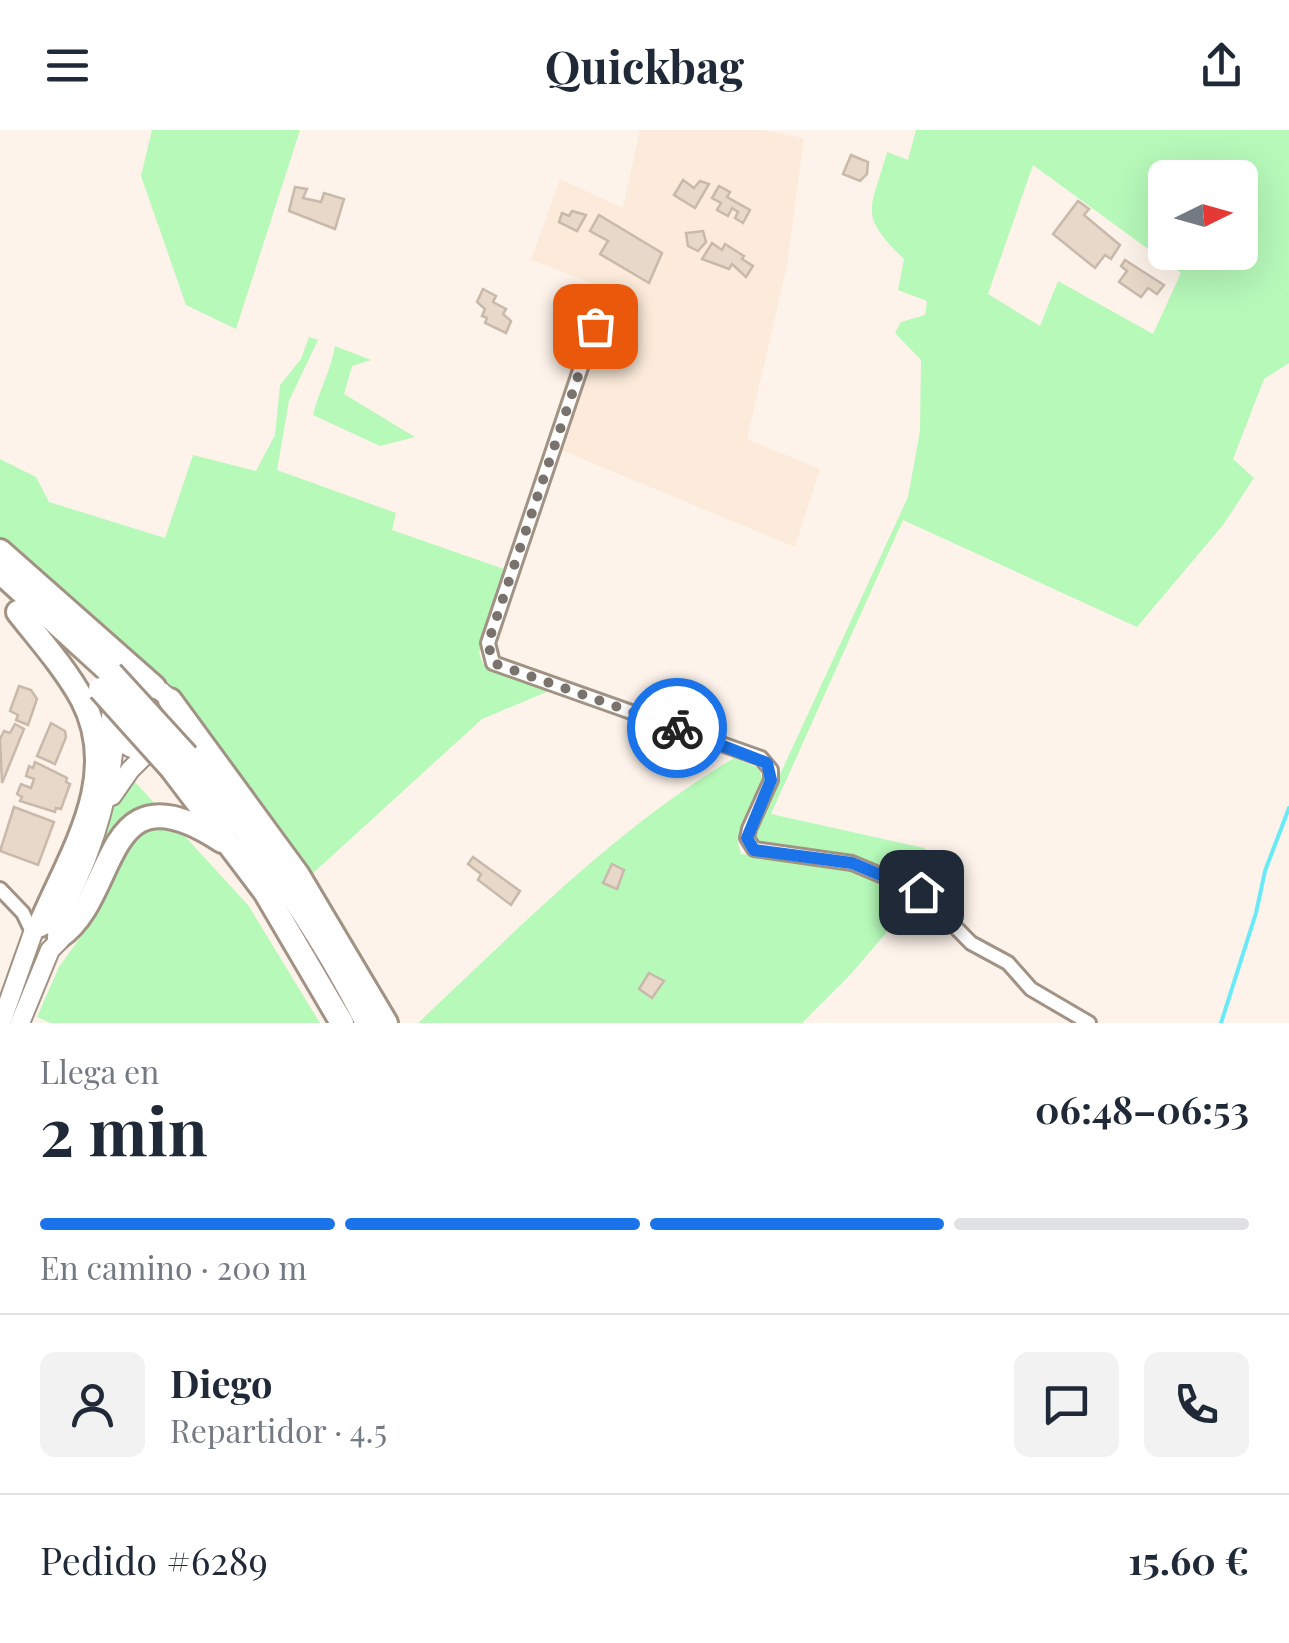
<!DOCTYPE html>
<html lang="es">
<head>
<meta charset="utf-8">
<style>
	:root { --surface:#fff; --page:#f2f2f3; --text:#1f2937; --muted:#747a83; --line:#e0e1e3; --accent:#1a73e8 }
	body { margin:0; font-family:"Playfair Display",serif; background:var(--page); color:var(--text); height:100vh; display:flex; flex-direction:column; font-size:38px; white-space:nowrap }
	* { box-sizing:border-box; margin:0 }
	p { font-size:32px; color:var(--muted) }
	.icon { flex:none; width:55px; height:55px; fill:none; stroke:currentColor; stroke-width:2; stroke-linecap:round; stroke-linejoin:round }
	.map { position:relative; height:893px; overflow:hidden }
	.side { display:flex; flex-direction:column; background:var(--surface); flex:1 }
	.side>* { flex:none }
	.needle { width:65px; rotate:85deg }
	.controls { position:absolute; left:1148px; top:30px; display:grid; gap:20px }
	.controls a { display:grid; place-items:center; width:110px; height:110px; border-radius:15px; background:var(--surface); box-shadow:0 10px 40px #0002; font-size:50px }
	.pin { position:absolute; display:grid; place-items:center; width:85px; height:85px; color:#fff; margin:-42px; border-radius:20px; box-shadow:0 5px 15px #0006 }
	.courier { position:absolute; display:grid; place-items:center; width:100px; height:100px; margin:-50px; border:8px solid #1a73e8; border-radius:50%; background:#fff; color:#222; box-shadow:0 2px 12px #0007 }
	.overview em { font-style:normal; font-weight:700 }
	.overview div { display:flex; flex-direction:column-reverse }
	.overview { display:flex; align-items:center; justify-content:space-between; height:170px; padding:0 40px }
	h1 { font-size:65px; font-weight:700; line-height:75px }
	.bar { display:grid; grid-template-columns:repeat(4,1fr); gap:15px 10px; align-content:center; height:120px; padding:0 40px }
	.bar i { height:12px; border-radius:8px; background:var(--line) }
	.bar .active { background:var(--accent) }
	.bar p { grid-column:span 4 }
	.line { display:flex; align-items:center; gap:25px; padding:0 40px; border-top:2px solid var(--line) }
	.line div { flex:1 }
	.round { display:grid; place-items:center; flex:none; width:105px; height:105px; border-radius:15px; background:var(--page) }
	header { display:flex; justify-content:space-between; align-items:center; height:130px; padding:0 40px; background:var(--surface); font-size:45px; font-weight:700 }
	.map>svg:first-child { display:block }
	.built { fill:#fcebda }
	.green { fill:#b6f9b9; fill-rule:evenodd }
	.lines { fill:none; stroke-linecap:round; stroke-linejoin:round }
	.stream { stroke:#68ebf7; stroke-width:4 }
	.building { fill:#e7d8c9; stroke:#c8b9ab; stroke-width:2.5 }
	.minor-casing { stroke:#a19284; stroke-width:18 }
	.tertiary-casing { stroke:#a19284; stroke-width:22 }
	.trunk-casing { stroke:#a19284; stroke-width:28 }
	.minor { stroke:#fff; stroke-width:12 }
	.tertiary { stroke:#fff; stroke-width:18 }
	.trunk { stroke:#fff; stroke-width:22 }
	.trunk-bridge-casing { stroke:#a19284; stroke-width:28; stroke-linecap:butt }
	.trunk-bridge { stroke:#fff; stroke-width:22 }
	.done { stroke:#7a736d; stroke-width:10; stroke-dasharray:0 18 }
	.route { stroke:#1a73e8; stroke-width:12 }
</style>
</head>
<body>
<header><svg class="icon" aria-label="menu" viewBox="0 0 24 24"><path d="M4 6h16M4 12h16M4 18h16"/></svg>Quickbag<svg class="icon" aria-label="share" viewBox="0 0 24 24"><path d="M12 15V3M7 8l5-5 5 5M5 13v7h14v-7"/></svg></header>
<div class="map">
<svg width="1289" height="893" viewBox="0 0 1289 893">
	<rect width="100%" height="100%" fill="#fdf3ea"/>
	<polygon class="built" points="640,0 762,0 804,8 787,136 747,309 820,339 795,417 558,319 552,296 597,155 531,130 560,49 623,78"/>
	<g class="green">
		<polygon points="152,0 300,0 236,199 186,175 141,46"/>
		<path d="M916 0H1289V233L1264 249 1233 329 1254 348 1223 395 1137 497 903 390 771 684 924 718 944 732 921 753C870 722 811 728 756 712L753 703 908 367 920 301 921 230 895 203 901 192 925 185 927 171 898 160 904 129C857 83 871 81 887 22L908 30ZM1033 35 1181 143 1153 204 1058 151 1040 196 988 164ZM1165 48H1240V122H1165Z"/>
		<polygon points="309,207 318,210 289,271 277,340 396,383 392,400 504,439 479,523 483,534 549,561 482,589 311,745 187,577 153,541 0,414 0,329 36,347 49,372 165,408 193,325 256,341 275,305 280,255 301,229"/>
		<path d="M335 216 371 230 352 236 344 264 415 307 380 316 313 285C319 260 331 241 335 216Z"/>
		<polygon points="79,591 248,775 320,893 51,893 37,887 59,837 92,791 46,765 76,696 89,634"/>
		<path d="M734 628 759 638 762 648 738 712 741 724 850 738 919 765 850 845 802 893H418C517 800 616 698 734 628Z"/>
	</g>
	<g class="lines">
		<polyline class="stream" points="1221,893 1256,783 1265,741 1289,678"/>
	</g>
	<g class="building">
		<polygon points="851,25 868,32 867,44 860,51 843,44"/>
		<polygon points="683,50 694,58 700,51 709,54 695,78 674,65"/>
		<polygon points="719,56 730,62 727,67 750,80 743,93 735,88 738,82 732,78 728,86 717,80 721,73 712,68"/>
		<polygon points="295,57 307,59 303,68 321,72 324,63 344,69 335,99 289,81"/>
		<polygon points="1078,71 1089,79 1084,85 1120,115 1111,129 1105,125 1095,138 1053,104"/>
		<polygon points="572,81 586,85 577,101 559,92 562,83 569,86"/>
		<polygon points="599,85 662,123 649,153 600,124 608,111 590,101"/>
		<polygon points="703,101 706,112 698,121 688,116 686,103"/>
		<polygon points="712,113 722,120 725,114 744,126 742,129 753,136 746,147 732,134 729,139 702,129"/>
		<polygon points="1125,130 1164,155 1157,164 1148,158 1141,167 1119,152 1127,141 1121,136"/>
		<polygon points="483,159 496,166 493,172 506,179 503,184 511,191 506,203 485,193 487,188 482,186 485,179 477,172"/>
		<polygon points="19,556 31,560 37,569 28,595 16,590 18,585 10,581"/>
		<polygon points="51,593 65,601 66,607 55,634 37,626"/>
		<polygon points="15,594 24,599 2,653 0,609 4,601 10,603"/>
		<polygon points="35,632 67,648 66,652 70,654 61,679 56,678 55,682 20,671 22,667 17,664 21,654 31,658 34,649 26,646 29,636 33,638"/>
		<polygon points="14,677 54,692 38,735 0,721"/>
		<polygon points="473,727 520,761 511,775 478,750 481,744 468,734"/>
		<polygon points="612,734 624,740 617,759 603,753"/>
		<polygon points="649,843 664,851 652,868 639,859"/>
	</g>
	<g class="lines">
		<defs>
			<g id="minor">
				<polyline points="603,172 488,513 493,533 761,628 771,640 771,650 749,699 747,708 754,719 852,733 921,762 971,813 1008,833 1031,859 1089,893"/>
				<polyline points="0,759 23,783 33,804"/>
			</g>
			<g id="tertiary">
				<circle cx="143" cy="588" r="32"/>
				<polyline points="112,666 130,640 150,620"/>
				<path d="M53 796C88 738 110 671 115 604"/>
				<polyline points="1,893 34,800 45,794 53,795"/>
				<polyline points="20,893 50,820 59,811 57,799"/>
			</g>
			<g id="trunk">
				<polyline points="0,421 154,557"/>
				<polyline points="0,442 111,543"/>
				<path d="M18 482C40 510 65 538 82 569 123 647 71 722 40 795"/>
				<polyline points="170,570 298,745 386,893"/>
				<path d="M187 626C256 709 318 796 367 893"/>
				<polyline points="172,639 265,762 342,893"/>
				<path d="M59 807C120 766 100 631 222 711"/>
			</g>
		</defs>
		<use href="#minor" class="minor-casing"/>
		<use href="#tertiary" class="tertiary-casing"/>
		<use href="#trunk" class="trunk-casing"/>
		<use href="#minor" class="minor"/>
		<use href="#tertiary" class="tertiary"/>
		<use href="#trunk" class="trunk"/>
		<defs>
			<g id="trunk-bridge">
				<polyline points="111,543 187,626"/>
				<polyline points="100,559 172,639"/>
			</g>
		</defs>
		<use href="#trunk-bridge" class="trunk-bridge-casing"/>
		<use href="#trunk-bridge" class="trunk-bridge"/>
	</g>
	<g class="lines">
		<polyline class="done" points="595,196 488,513 493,533 677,598"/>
		<polyline class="route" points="677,598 767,633 771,650 747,708 754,720 852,733 921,762"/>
	</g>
</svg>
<div class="controls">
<a><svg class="needle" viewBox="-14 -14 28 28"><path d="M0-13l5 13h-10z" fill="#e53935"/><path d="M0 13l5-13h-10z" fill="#747a83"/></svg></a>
</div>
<div class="pin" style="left:595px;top:196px;background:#ea580c"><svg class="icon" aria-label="bag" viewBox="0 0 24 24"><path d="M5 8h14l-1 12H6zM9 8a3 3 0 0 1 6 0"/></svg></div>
<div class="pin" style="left:921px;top:762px;background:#1f2937"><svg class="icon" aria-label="home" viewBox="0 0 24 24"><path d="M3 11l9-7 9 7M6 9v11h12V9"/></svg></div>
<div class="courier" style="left:677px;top:598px"><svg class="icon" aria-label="bike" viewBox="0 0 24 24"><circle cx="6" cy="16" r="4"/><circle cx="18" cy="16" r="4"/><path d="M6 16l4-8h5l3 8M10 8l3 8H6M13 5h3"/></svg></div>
</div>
<section class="side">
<div class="overview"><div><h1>2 min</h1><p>Llega en</p></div><em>06:48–06:53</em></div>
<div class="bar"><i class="active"></i><i class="active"></i><i class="active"></i><i></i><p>En camino · 200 m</p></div>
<div class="line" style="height:180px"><a class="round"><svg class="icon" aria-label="person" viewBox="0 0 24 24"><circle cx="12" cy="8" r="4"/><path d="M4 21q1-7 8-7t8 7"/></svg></a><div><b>Diego</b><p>Repartidor · 4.5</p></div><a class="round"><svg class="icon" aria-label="chat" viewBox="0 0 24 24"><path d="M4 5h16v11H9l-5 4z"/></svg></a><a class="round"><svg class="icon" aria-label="phone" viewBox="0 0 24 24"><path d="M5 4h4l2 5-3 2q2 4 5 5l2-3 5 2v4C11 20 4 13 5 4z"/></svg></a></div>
<div class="line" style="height:130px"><div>Pedido #6289</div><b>15.60 €</b></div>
</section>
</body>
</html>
